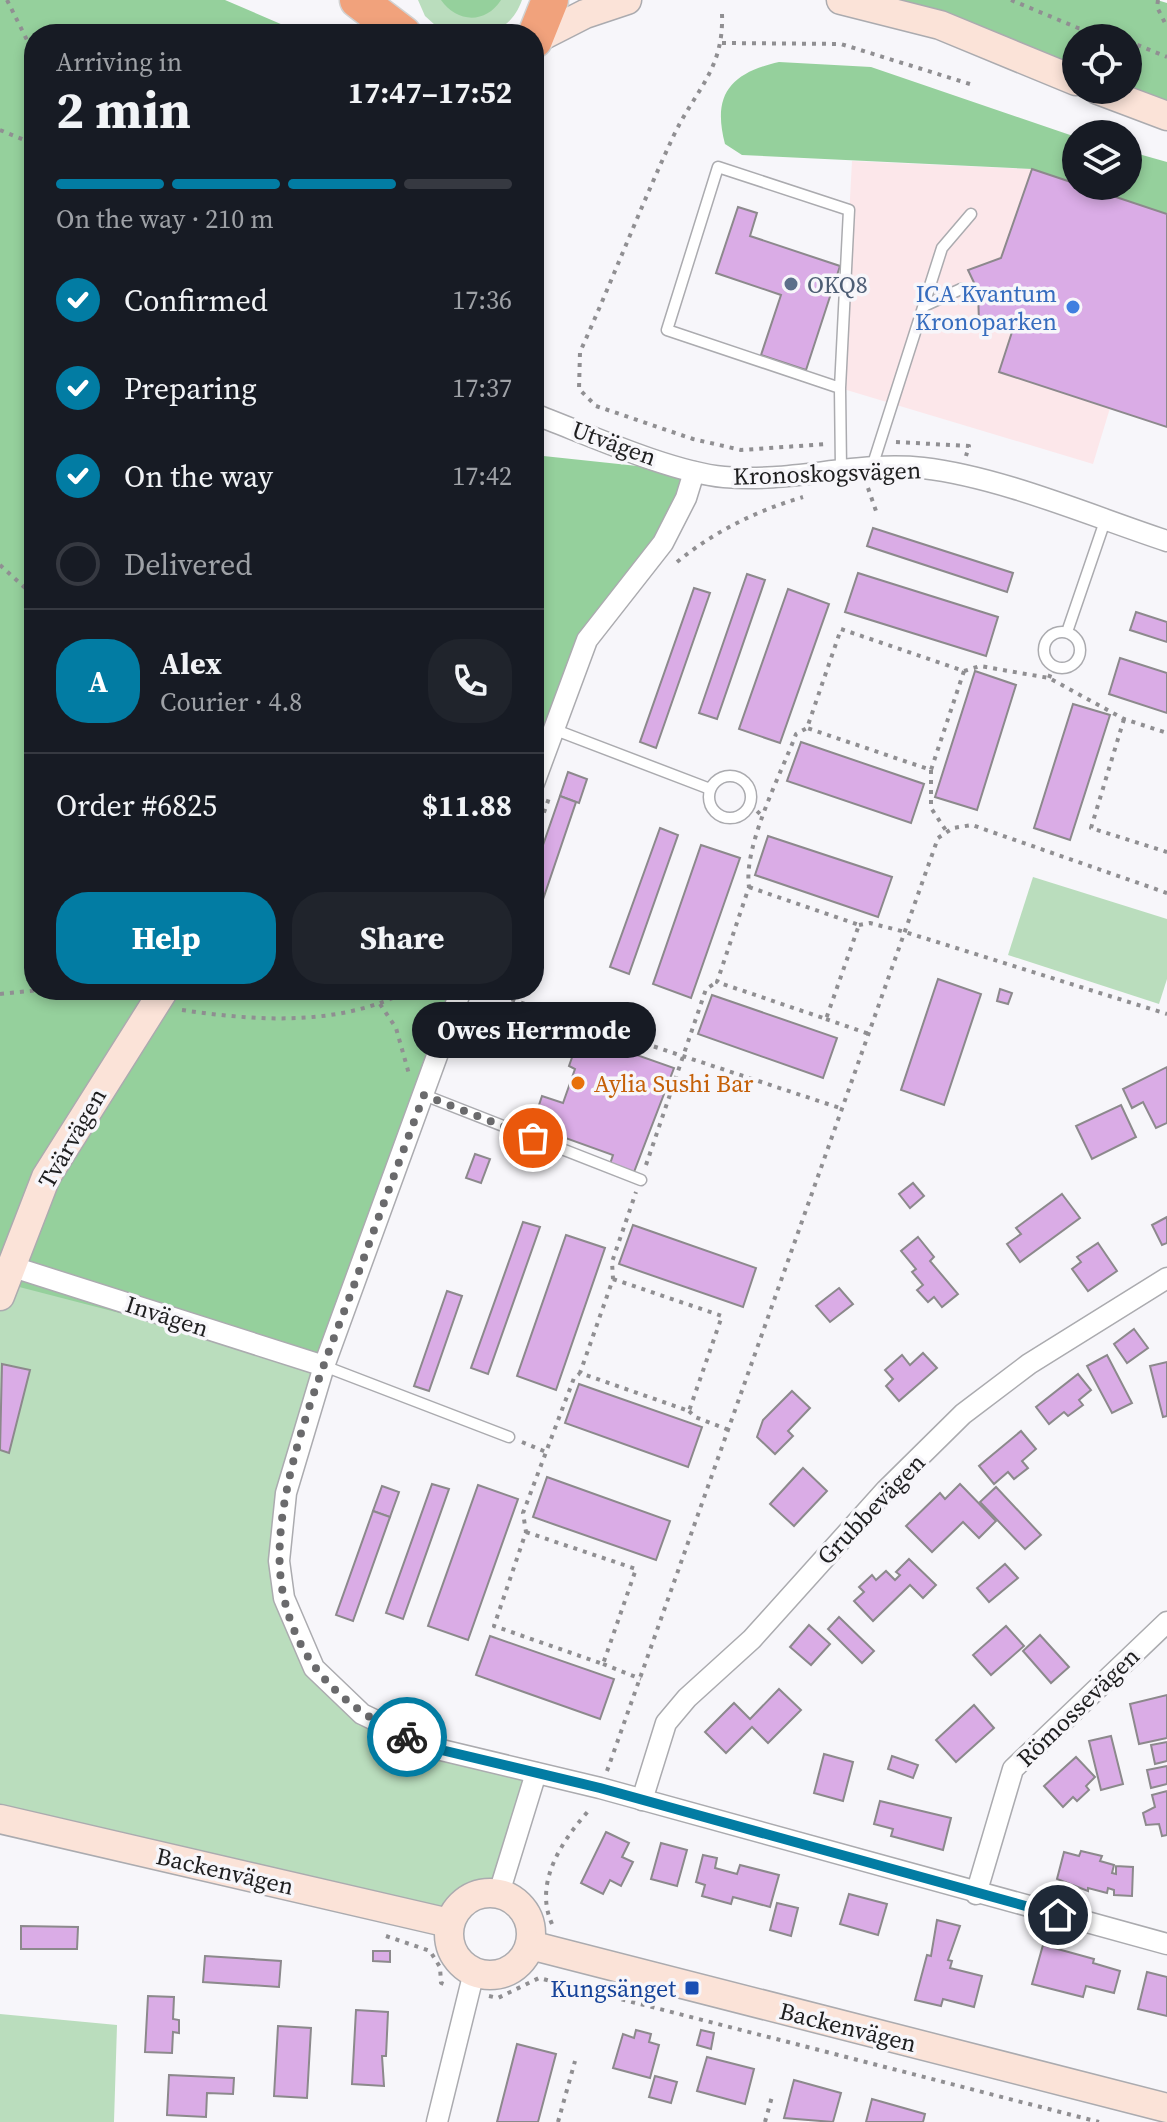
<!DOCTYPE html>
<html lang="en">
<head>
<meta charset="utf-8">
<style>
	:root { --surface:#171b24; --page:#20242c; --text:#f1f3f6; --muted:#9ea1a6; --line:#363941; --accent:#027ca3 }
	body { margin:0; font-family:"Source Serif 4",serif; background:var(--page); color:var(--text); height:100vh; display:flex; flex-direction:column; font-size:30px; white-space:nowrap }
	* { box-sizing:border-box; margin:0 }
	p { font-size:26px; color:var(--muted) }
	.icon { flex:none; width:44px; height:44px; fill:none; stroke:currentColor; stroke-width:2; stroke-linecap:round; stroke-linejoin:round }
	.map { position:relative; flex:1; overflow:hidden }
	.side { position:absolute; left:24px; top:24px; width:520px; height:976px; display:flex; flex-direction:column; background:var(--surface); border-radius:32px; box-shadow:0 4px 12px #0003 }
	.side>* { flex:none }
	.tools { position:absolute; left:1062px; top:24px; display:grid; gap:16px }
	.tools a { display:grid; place-items:center; width:80px; height:80px; border-radius:50%; background:var(--surface); box-shadow:0 4px 12px #0003; font-size:40px }
	.pin { position:absolute; display:grid; place-items:center; width:68px; height:68px; color:#fff; margin:-34px; border:4px solid #fff; border-radius:50%; box-shadow:0 2px 8px #0007 }
	.courier { position:absolute; display:grid; place-items:center; width:80px; height:80px; margin:-40px; border:6px solid #027ca3; border-radius:50%; background:#fff; color:#222; box-shadow:0 2px 10px #0007 }
	.bubble { position:absolute; height:56px; border-radius:28px; background:var(--surface); box-shadow:0 4px 12px #0003; font-size:26px; font-weight:700; line-height:56px; text-align:center }
	.summary em { font-style:normal; font-weight:700 }
	.summary div { display:flex; flex-direction:column-reverse }
	.summary { display:flex; align-items:center; justify-content:space-between; height:136px; padding:0 32px }
	h1 { font-size:52px; font-weight:700; line-height:60px }
	.bar { display:grid; grid-template-columns:repeat(4,1fr); gap:12px 8px; align-content:center; height:96px; padding:0 32px }
	.bar i { height:10px; border-radius:6px; background:var(--line) }
	.bar .on { background:var(--accent) }
	.bar p { grid-column:span 4 }
	.line { display:flex; align-items:center; gap:20px; padding:0 32px; border-top:2px solid var(--line) }
	.line div { flex:1 }
	.round { display:grid; place-items:center; flex:none; width:84px; height:84px; border-radius:32px; background:var(--page) }
	ol { padding:0 32px; list-style:none }
	li { display:flex; align-items:center; gap:24px; height:88px }
	li p { margin-inline-start:auto }
	li .icon { padding:8px; border-radius:50%; background:var(--accent); color:#fff; stroke-width:4 }
	li:last-child { color:var(--muted) }
	li i { width:44px; height:44px; border:4px solid var(--line); border-radius:50% }
	.cta { display:flex; gap:16px; margin-top:auto; padding:16px 32px }
	.cta a { flex:1; height:92px; border-radius:32px; background:var(--accent); color:#fff; font-size:32px; font-weight:700; line-height:92px; text-align:center }
	.cta a+a { background:var(--page); color:var(--text) }
	.map>svg:first-child { display:block }
	.commercial { fill:#fce7ea }
	.green { fill:#baddbd }
	.forest { fill:#95d09c }
	.building { fill:#daace6; stroke:#8c898c; stroke-width:2 }
	.lines { fill:none; stroke-linecap:round; stroke-linejoin:round }
	.lane-casing { stroke:#ababaf; stroke-width:13 }
	.street-casing { stroke:#ababaf; stroke-width:23 }
	.secondary-casing { stroke:#ababaf; stroke-width:31 }
	.highway-casing { stroke:#d2d2d2; stroke-width:39 }
	.path { stroke:#908f92; stroke-width:4; stroke-dasharray:4 6; stroke-linecap:butt }
	.lane { stroke:#fff; stroke-width:10 }
	.street { stroke:#fff; stroke-width:20 }
	.secondary { stroke:#fbe3d8; stroke-width:28 }
	.highway { stroke:#f1a27c; stroke-width:36 }
	.done { stroke:#6a6a6c; stroke-width:8; stroke-dasharray:0 14.4 }
	.route { stroke:#027ca3; stroke-width:10 }
	.service-dot { fill:#5c6f8a; stroke:#f7f6fa; stroke-width:3 }
	.shop-dot { fill:#3f7fe0; stroke:#f7f6fa; stroke-width:3 }
	.food-dot { fill:#e8710a; stroke:#f7f6fa; stroke-width:3 }
	.transit-dot { fill:#1a4fb4; stroke:#f7f6fa; stroke-width:3 }
	.labels { text-anchor:middle; dominant-baseline:central; stroke-width:7; stroke-linejoin:round; paint-order:stroke }
	.service-label { font-size:24px; fill:#4e5e75; stroke:#f7f6fa; text-anchor:start }
	.shop-label { font-size:24px; fill:#366cbe; stroke:#f7f6fa; text-anchor:end }
	.street-label { font-size:24px; fill:#1e1e1f; stroke:#f7f6fa }
	.food-label { font-size:24px; fill:#c56008; stroke:#f7f6fa; text-anchor:start }
	.transit-label { font-size:24px; fill:#164399; stroke:#f7f6fa; text-anchor:end }
</style>
</head>
<body>
<div class="map">
<svg width="1167" height="2122" viewBox="0 0 1167 2122">
	<rect width="100%" height="100%" fill="#f7f6fa"/>
	<polygon class="commercial" points="852,161 1032,169 1001,258 968,271 978,291 979,323 1012,332 1000,372 1110,408 1093,464 840,388"/>
	<g class="green">
		<path d="M418 0H522C508 38 480 34 445 34L425 16Z"/>
		<polygon points="1033,877 1167,919 1167,979 1159,1004 1008,955"/>
		<path d="M10 1266 324 1366 281 1531 292 1623 362 1714 536 1773 499 1893C474 1893 460 1901 449 1923L0 1819V1296Z"/>
		<polygon points="0,2014 117,2025 114,2122 0,2122"/>
	</g>
	<g class="forest">
		<polygon points="0,0 225,0 304,34 34,34 34,990 461,990 324,1366 0,1282"/>
		<path d="M441 0H501C485 25 456 22 441 0Z"/>
		<polygon points="878,0 1157,0 1167,3 1167,116 1128,90 1128,38 1076,38 1076,81"/>
		<path d="M779 62 871 67 1076 137V184L1032 169 742 155 725 144C712 95 730 73 779 62Z"/>
		<polygon points="1128,151 1167,162 1167,214 1083,186 1128,186"/>
		<polygon points="534,455 694,472 686,498 609,607 534,783"/>
	</g>
	<g class="building">
		<polygon points="1032,169 1167,214 1167,427 999,372 1012,332 979,323 978,291 968,270 1001,258"/>
		<polygon points="738,207 757,213 750,236 840,266 806,370 761,355 781,295 716,273"/>
		<polygon points="873,528 1013,573 1007,592 867,546"/>
		<polygon points="858,573 998,617 986,656 845,612"/>
		<polygon points="747,574 765,580 717,719 699,713"/>
		<polygon points="694,588 710,593 656,748 640,742"/>
		<polygon points="788,589 829,604 780,743 739,729"/>
		<polygon points="1136,612 1167,622 1167,642 1130,630"/>
		<polygon points="1120,658 1167,673 1167,713 1109,694"/>
		<polygon points="975,671 1016,685 977,810 935,797"/>
		<polygon points="1073,704 1110,715 1070,840 1034,828"/>
		<polygon points="801,742 924,784 911,823 787,781"/>
		<polygon points="568,772 587,779 579,803 560,796"/>
		<polygon points="560,796 576,802 534,926 534,871"/>
		<polygon points="660,828 678,835 629,974 610,967"/>
		<polygon points="768,836 892,877 878,917 755,875"/>
		<polygon points="701,845 740,858 691,998 653,984"/>
		<polygon points="938,979 981,994 944,1105 901,1090"/>
		<polygon points="1000,989 1012,993 1008,1004 997,1001"/>
		<polygon points="712,995 837,1038 823,1078 698,1034"/>
		<polygon points="580,1035 674,1068 634,1172 610,1164 613,1155 532,1126 542,1096 563,1103 575,1069 569,1066"/>
		<polygon points="1167,1067 1167,1123 1156,1128 1143,1102 1132,1108 1123,1089"/>
		<polygon points="1121,1105 1136,1137 1092,1159 1076,1126"/>
		<polygon points="475,1154 490,1159 481,1183 466,1178"/>
		<polygon points="913,1183 924,1196 910,1208 899,1194"/>
		<polygon points="1062,1194 1080,1218 1020,1262 1007,1244 1021,1234 1016,1228"/>
		<polygon points="1167,1217 1167,1243 1162,1245 1152,1225"/>
		<polygon points="523,1222 540,1227 488,1374 471,1368"/>
		<polygon points="633,1225 756,1268 743,1307 619,1264"/>
		<polygon points="566,1235 605,1248 556,1390 517,1376"/>
		<polygon points="918,1237 934,1257 930,1261 958,1294 942,1307 934,1297 928,1302 917,1290 923,1285 912,1272 916,1269 901,1251"/>
		<polygon points="1098,1243 1117,1271 1088,1291 1072,1269 1081,1262 1077,1257"/>
		<polygon points="839,1288 853,1304 830,1322 816,1306"/>
		<polygon points="447,1291 462,1296 429,1391 414,1386"/>
		<polygon points="1134,1329 1148,1348 1127,1363 1114,1344"/>
		<polygon points="923,1353 937,1368 899,1401 886,1386 893,1379 885,1370 902,1355 910,1365"/>
		<polygon points="1107,1355 1132,1403 1112,1413 1087,1366"/>
		<polygon points="1167,1362 1167,1416 1163,1417 1150,1366"/>
		<polygon points="2,1364 30,1370 9,1453 0,1450"/>
		<polygon points="1078,1374 1091,1390 1079,1400 1083,1405 1068,1416 1064,1412 1049,1424 1036,1407"/>
		<polygon points="579,1384 702,1427 688,1467 565,1423"/>
		<polygon points="792,1391 810,1408 788,1431 793,1436 775,1454 757,1437 763,1420"/>
		<polygon points="1021,1431 1036,1449 1022,1461 1028,1468 1014,1479 1008,1472 994,1484 979,1466"/>
		<polygon points="803,1468 827,1491 794,1526 770,1504"/>
		<polygon points="547,1477 670,1521 656,1560 533,1517"/>
		<polygon points="432,1484 449,1489 403,1619 386,1613"/>
		<polygon points="960,1484 996,1521 979,1538 963,1522 932,1552 906,1526 940,1493 945,1499"/>
		<polygon points="478,1485 518,1499 468,1640 428,1626"/>
		<polygon points="382,1486 399,1492 390,1517 373,1511"/>
		<polygon points="996,1487 1041,1535 1025,1549 980,1502"/>
		<polygon points="373,1511 390,1517 353,1621 336,1615"/>
		<polygon points="909,1559 936,1585 923,1598 910,1585 873,1621 854,1601 864,1592 859,1587 872,1575 876,1580 886,1571 895,1580 900,1575 896,1572"/>
		<polygon points="1005,1564 1018,1578 989,1602 977,1588"/>
		<polygon points="839,1617 874,1651 862,1663 828,1629"/>
		<polygon points="809,1625 830,1644 811,1665 790,1647"/>
		<polygon points="1006,1626 1024,1646 991,1675 973,1655"/>
		<polygon points="1040,1635 1069,1667 1051,1683 1023,1651"/>
		<polygon points="490,1636 614,1679 600,1719 476,1675"/>
		<polygon points="779,1689 801,1710 768,1743 752,1727 726,1753 705,1732 734,1703 750,1719"/>
		<polygon points="1167,1695 1167,1738 1139,1744 1130,1704"/>
		<polygon points="974,1705 994,1728 956,1762 936,1740"/>
		<polygon points="1111,1736 1123,1784 1101,1790 1089,1741"/>
		<polygon points="1167,1742 1167,1761 1155,1764 1151,1745"/>
		<polygon points="824,1754 853,1762 843,1801 814,1793"/>
		<polygon points="892,1756 918,1765 913,1778 888,1769"/>
		<polygon points="1076,1757 1095,1777 1086,1786 1089,1790 1077,1801 1073,1797 1063,1807 1044,1786"/>
		<polygon points="1167,1766 1167,1784 1151,1788 1147,1770"/>
		<polygon points="1167,1791 1167,1835 1162,1836 1159,1824 1146,1825 1143,1813 1155,1807 1152,1795"/>
		<polygon points="880,1801 951,1818 943,1850 891,1836 893,1829 874,1824"/>
		<polygon points="606,1832 629,1843 622,1857 633,1862 621,1886 610,1880 603,1894 581,1883"/>
		<polygon points="661,1843 687,1850 677,1886 651,1879"/>
		<polygon points="1081,1851 1102,1856 1100,1861 1114,1865 1112,1873 1116,1874 1116,1866 1133,1867 1132,1896 1114,1895 1114,1890 1108,1888 1107,1893 1088,1888 1088,1891 1057,1879 1064,1852 1079,1856"/>
		<polygon points="703,1855 717,1858 715,1868 737,1874 740,1865 779,1875 770,1907 733,1897 731,1904 702,1896 705,1885 696,1882"/>
		<polygon points="849,1894 887,1904 878,1935 840,1924"/>
		<polygon points="777,1903 798,1908 791,1936 770,1930"/>
		<polygon points="937,1920 960,1926 948,1960 952,1961 950,1968 982,1976 974,2007 943,1999 941,2006 915,2000 927,1955 931,1956"/>
		<polygon points="21,1926 78,1927 77,1949 21,1949"/>
		<polygon points="1043,1945 1094,1959 1093,1963 1120,1971 1114,1993 1086,1986 1083,1997 1032,1984"/>
		<polygon points="373,1951 390,1951 390,1962 373,1961"/>
		<polygon points="205,1956 281,1961 279,1987 203,1982"/>
		<polygon points="1147,1972 1167,1977 1167,2016 1138,2009"/>
		<polygon points="148,1996 174,1997 173,2019 179,2020 179,2033 173,2032 172,2053 145,2052"/>
		<polygon points="356,2010 388,2012 386,2056 382,2056 384,2086 352,2084"/>
		<polygon points="278,2026 311,2028 307,2098 274,2096"/>
		<polygon points="636,2030 651,2034 649,2042 659,2045 650,2078 613,2068 623,2034 634,2038"/>
		<polygon points="701,2030 714,2033 711,2049 697,2045"/>
		<polygon points="517,2044 556,2054 538,2122 497,2122"/>
		<polygon points="707,2057 754,2069 745,2104 697,2091"/>
		<polygon points="169,2075 234,2078 233,2094 207,2093 206,2117 167,2115"/>
		<polygon points="655,2076 677,2082 671,2103 649,2097"/>
		<polygon points="794,2080 841,2093 833,2122 784,2118"/>
		<polygon points="872,2099 925,2114 923,2122 866,2122"/>
	</g>
	<g class="lines">
		<defs>
			<g id="lane">
				<polyline points="924,306 961,289"/>
				<polyline points="840,388 667,330 718,167 849,210 840,388 841,469"/>
				<polyline points="872,467 942,248 971,214"/>
				<circle cx="1062" cy="650" r="18"/>
				<polyline points="1067,632 1105,521"/>
				<polyline points="553,729 710,789"/>
				<circle cx="730" cy="797" r="21"/>
				<polyline points="424,1095 641,1180"/>
				<polyline points="324,1366 509,1437"/>
			</g>
			<g id="street">
				<path d="M534 414C587 434 670 472 724 477 791 483 856 461 923 468 1001 477 1091 516 1167 541"/>
				<polyline points="534,783 587,640 663,543 686,498 694,472"/>
				<polyline points="461,990 324,1366 286,1493 279,1561 284,1598 314,1668 362,1714 433,1748 600,1788 1167,1944"/>
				<polyline points="10,1266 324,1366"/>
				<polyline points="642,1800 666,1723 687,1698 752,1639 886,1490 963,1414 1029,1364 1167,1278"/>
				<polyline points="499,1893 536,1773"/>
				<polyline points="976,1894 1013,1769 1167,1622"/>
				<polyline points="437,2122 474,1972"/>
			</g>
			<g id="secondary">
				<polyline points="841,0 940,25 1076,81"/>
				<polyline points="534,40 585,14 627,0"/>
				<polyline points="1098,90 1167,116"/>
				<polyline points="0,1296 46,1177 164,990"/>
				<polyline points="0,1819 449,1923"/>
				<circle cx="490" cy="1934" r="41"/>
				<polyline points="530,1945 1167,2108"/>
			</g>
			<g id="highway">
				<polyline points="358,0 403,34"/>
				<polyline points="534,40 550,0"/>
			</g>
		</defs>
		<use href="#lane" class="lane-casing"/>
		<use href="#street" class="street-casing"/>
		<use href="#secondary" class="secondary-casing"/>
		<use href="#highway" class="highway-casing"/>
		<g class="path">
			<polyline points="7,0 34,54"/>
			<polyline points="1011,0 1078,28 1117,38"/>
			<polyline points="1158,0 1157,7 1167,27"/>
			<path d="M722 14C724 70 695 90 673 137 640 208 612 281 580 352L579 389 596 406 693 439 741 450 827 444"/>
			<polyline points="1128,41 1167,57"/>
			<polyline points="722,43 841,44 970,84"/>
			<polyline points="0,130 34,144"/>
			<polyline points="896,442 969,446 966,456"/>
			<polyline points="868,488 876,511"/>
			<path d="M677 562C715 531 756 511 803 497"/>
			<polyline points="0,565 34,596"/>
			<polyline points="964,671 931,770 807,728 841,629 964,671 980,666 1049,678 1124,719 1167,733"/>
			<polyline points="1049,678 1053,667"/>
			<polyline points="1124,719 1091,828 1167,852"/>
			<polyline points="931,770 931,808 947,832"/>
			<polyline points="750,804 764,818"/>
			<polyline points="534,841 549,798"/>
			<path d="M749 887 859 925 826 1019 717 982 749 887C743 846 781 774 796 734L807 728"/>
			<polyline points="859,925 870,923 905,932 1167,1014"/>
			<polyline points="85,990 130,998"/>
			<polyline points="483,990 843,1109"/>
			<polyline points="0,994 40,990"/>
			<polyline points="380,1004 396,1028 409,1074"/>
			<path d="M182 1010C258 1021 339 1027 410 990"/>
			<polyline points="826,1019 869,1034"/>
			<polyline points="646,1165 706,989 717,982"/>
			<polyline points="613,1279 722,1316 689,1411 580,1373 613,1279 612,1262 636,1192"/>
			<polyline points="689,1411 695,1417 729,1430"/>
			<polyline points="522,1442 546,1452"/>
			<polyline points="526,1532 636,1569 603,1664 494,1626 526,1532 523,1513 574,1378 579,1374"/>
			<polyline points="603,1664 641,1679"/>
			<polyline points="607,1771 938,838 953,828 972,825 1167,893"/>
			<path d="M552 1924C533 1882 563 1839 591 1808"/>
			<polyline points="386,1936 430,1951 440,1967 441,1983 449,1986"/>
			<polyline points="489,1996 498,1998 539,1978 1099,2122"/>
			<polyline points="558,2122 575,2061"/>
			<polyline points="765,2122 773,2093"/>
		</g>
		<use href="#lane" class="lane"/>
		<use href="#street" class="street"/>
		<use href="#secondary" class="secondary"/>
		<use href="#highway" class="highway"/>
	</g>
	<g class="lines">
		<path class="done" d="M407 1737C345 1709 299 1666 284 1598 263 1509 321 1373 353 1288 376 1224 400 1159 424 1095L533 1138"/>
		<polyline class="route" points="407,1737 433,1748 600,1788 1058,1915"/>
	</g>
	<circle class="service-dot" cx="791" cy="284" r="8"/>
	<circle class="shop-dot" cx="1073" cy="307" r="8"/>
	<circle class="food-dot" cx="578" cy="1083" r="8"/>
	<rect class="transit-dot" x="684" y="1980" width="16" height="16" rx="4"/>
	<g class="labels">
		<g class="service-label">
			<text x="807" y="284">OKQ8</text>
		</g>
		<g class="shop-label">
			<text x="1057" y="293">ICA Kvantum<tspan x="1057" dy="28">Kronoparken</tspan></text>
		</g>
		<g class="street-label">
			<text transform="translate(614 443) rotate(20)">Utvägen</text>
			<text transform="translate(827 473) rotate(-2)">Kronoskogsvägen</text>
			<text transform="translate(72 1138) rotate(-60)">Tvärvägen</text>
			<text transform="translate(167 1316) rotate(18)">Invägen</text>
			<text transform="translate(871 1509) rotate(-46)">Grubbevägen</text>
			<text transform="translate(1078 1707) rotate(-44)">Römossevägen</text>
			<text transform="translate(225 1871) rotate(13)">Backenvägen</text>
			<text transform="translate(848 2027) rotate(14)">Backenvägen</text>
		</g>
		<g class="food-label">
			<text x="594" y="1083">Aylia Sushi Bar</text>
		</g>
		<g class="transit-label">
			<text x="676" y="1988">Kungsänget</text>
		</g>
	</g>
</svg>
<div class="tools">
<a><svg class="icon" aria-label="locate" viewBox="0 0 24 24"><circle cx="12" cy="12" r="6"/><path d="M12 2v4M12 18v4M2 12h4M18 12h4"/></svg></a>
<a><svg class="icon" aria-label="layers" viewBox="0 0 24 24"><path d="M12 4l9 5-9 5-9-5zM3 14l9 5 9-5"/></svg></a>
</div>
<div class="pin" style="left:533px;top:1138px;background:#ea580c"><svg class="icon" aria-label="bag" viewBox="0 0 24 24"><path d="M5 8h14l-1 12H6zM9 8a3 3 0 0 1 6 0"/></svg></div>
<div class="pin" style="left:1058px;top:1915px;background:#1f2937"><svg class="icon" aria-label="home" viewBox="0 0 24 24"><path d="M3 11l9-7 9 7M6 9v11h12V9"/></svg></div>
<div class="courier" style="left:407px;top:1737px"><svg class="icon" aria-label="bike" viewBox="0 0 24 24"><circle cx="6" cy="16" r="4"/><circle cx="18" cy="16" r="4"/><path d="M6 16l4-8h5l3 8M10 8l3 8H6M13 5h3"/></svg></div>
<div class="bubble" style="left:412px;top:1002px;width:244px">Owes Herrmode</div>
<section class="side">
<div class="summary"><div><h1>2 min</h1><p>Arriving in</p></div><em>17:47–17:52</em></div>
<div class="bar"><i class="on"></i><i class="on"></i><i class="on"></i><i></i><p>On the way · 210 m</p></div>
<ol>
<li><svg class="icon" aria-label="check" viewBox="0 0 24 24"><path d="M5 12l5 5 9-10"/></svg>Confirmed<p>17:36</p></li>
<li><svg class="icon" aria-label="check" viewBox="0 0 24 24"><path d="M5 12l5 5 9-10"/></svg>Preparing<p>17:37</p></li>
<li><svg class="icon" aria-label="check" viewBox="0 0 24 24"><path d="M5 12l5 5 9-10"/></svg>On the way<p>17:42</p></li>
<li><i></i>Delivered</li>
</ol>
<div class="line" style="height:144px"><b class="round" style="background:var(--accent);color:#fff">A</b><div><b>Alex</b><p>Courier · 4.8</p></div><a class="round"><svg class="icon" aria-label="phone" viewBox="0 0 24 24"><path d="M5 4h4l2 5-3 2q2 4 5 5l2-3 5 2v4C11 20 4 13 5 4z"/></svg></a></div>
<div class="line" style="height:104px"><div>Order #6825</div><b>$11.88</b></div>
<div class="cta"><a>Help</a><a>Share</a></div>
</section>
</div>
</body>
</html>
